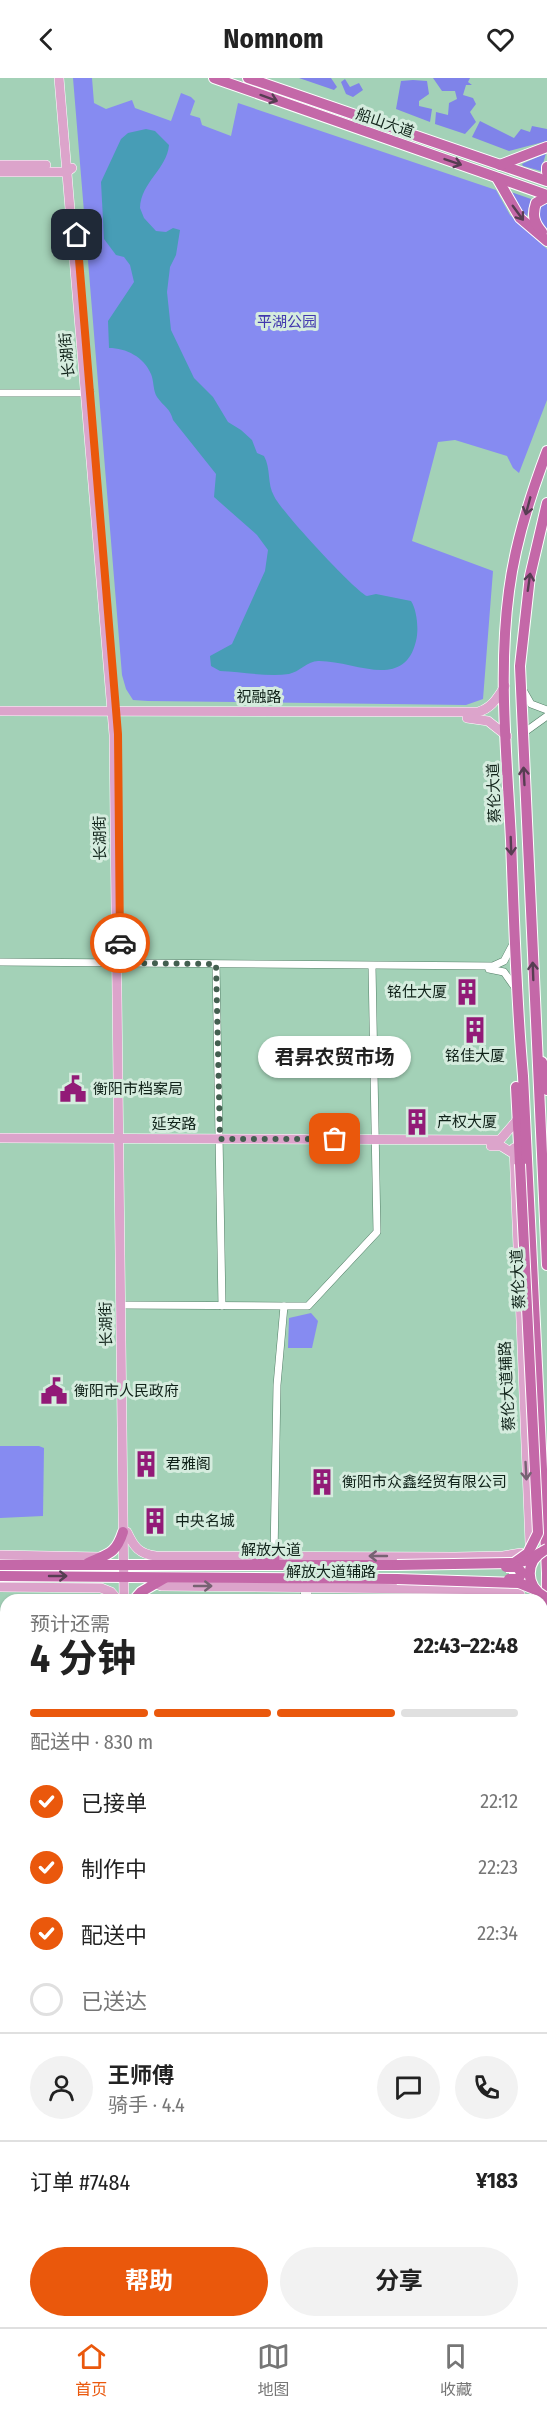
<!DOCTYPE html>
<html lang="zh">
<head>
<meta charset="utf-8">
<style>
	:root { --surface:#fff; --page:#f2f2f2; --text:#222; --muted:#767676; --line:#e0e0e0; --accent:#ea580c }
	body { margin:0; font-family:"Fira Sans Condensed","Noto Sans SC",sans-serif; background:var(--page); color:var(--text); height:100vh; display:flex; flex-direction:column; font-size:22px; white-space:nowrap }
	* { box-sizing:border-box; margin:0 }
	p { font-size:20px; color:var(--muted) }
	.icon { flex:none; width:33px; height:33px; fill:none; stroke:currentColor; stroke-width:2; stroke-linecap:round; stroke-linejoin:round }
	.map { position:relative; flex:1; overflow:hidden }
	.sheet { position:absolute; left:0px; top:1516px; width:548px; height:734px; display:flex; flex-direction:column; background:var(--surface); border-radius:18px 18px 0 0; box-shadow:0 2px 4px #0004 }
	.sheet>* { flex:none }
	.pin { position:absolute; display:grid; place-items:center; width:51px; height:51px; color:#fff; margin:-26px; border-radius:12px; box-shadow:0 3px 9px #0006 }
	.courier { position:absolute; display:grid; place-items:center; width:60px; height:60px; margin:-30px; border:4px solid #ea580c; border-radius:50%; background:#fff; color:#222; box-shadow:0 2px 8px #0007 }
	.bubble { position:absolute; height:42px; border-radius:21px; background:var(--surface); box-shadow:0 2px 4px #0004; font-size:20px; font-weight:700; line-height:42px; text-align:center }
	.summary em { font-style:normal; font-weight:700 }
	.summary div { display:flex; flex-direction:column-reverse }
	.summary { display:flex; align-items:center; justify-content:space-between; height:102px; padding:0 30px }
	h1 { font-size:39px; font-weight:700; line-height:45px }
	.bar { display:grid; grid-template-columns:repeat(4,1fr); gap:9px 6px; align-content:center; height:72px; padding:0 30px }
	.bar i { height:8px; border-radius:4px; background:var(--line) }
	.bar .active { background:var(--accent) }
	.bar p { grid-column:span 4 }
	.line { display:flex; align-items:center; gap:15px; padding:0 30px; border-top:2px solid var(--line) }
	.line div { flex:1 }
	.round { display:grid; place-items:center; flex:none; width:63px; height:63px; border-radius:32px; background:var(--page) }
	ol { padding:0 30px; list-style:none }
	li { display:flex; align-items:center; gap:18px; height:66px }
	li p { margin-inline-start:auto }
	li .icon { padding:6px; border-radius:50%; background:var(--accent); color:#fff; stroke-width:4 }
	li:last-child { color:var(--muted) }
	li i { width:33px; height:33px; border:3px solid var(--line); border-radius:50% }
	.button { display:flex; gap:12px; margin-top:auto; padding:12px 30px }
	.button a { flex:1; height:69px; border-radius:36px; background:var(--accent); color:#fff; font-size:24px; font-weight:700; line-height:69px; text-align:center }
	.button a+a { background:var(--page); color:var(--text) }
	header { display:flex; justify-content:space-between; align-items:center; height:78px; padding:0 30px; background:var(--surface); font-size:27px; font-weight:700 }
	.menu { display:flex; justify-content:space-around; align-items:center; height:84px; border-top:2px solid var(--line); background:var(--surface); font-size:16px; color:var(--muted) }
	.menu a { display:grid; justify-items:center; gap:3px }
	.menu .active { color:var(--accent) }
	.map>svg:first-child { display:block }
	.green { fill:#868bf1 }
	.forest { fill:#7f83e9 }
	.water { fill:#479db6 }
	.lines { fill:none; stroke-linecap:round; stroke-linejoin:round }
	.minor-casing { stroke:#527e66; stroke-width:8 }
	.major-casing { stroke:#fff; stroke-width:10 }
	.highway-casing { stroke:#fff; stroke-width:12 }
	.minor { stroke:#fff; stroke-width:7 }
	.major { stroke:#dca4cb; stroke-width:9 }
	.highway { stroke:#c468a8; stroke-width:10 }
	.major-bridge-casing { stroke:#fff; stroke-width:10; stroke-linecap:butt }
	.highway-bridge-casing { stroke:#fff; stroke-width:12; stroke-linecap:butt }
	.major-bridge { stroke:#dca4cb; stroke-width:9 }
	.highway-bridge { stroke:#c468a8; stroke-width:10 }
	.oneway { stroke:#573d52 }
	.oneway2 { stroke:#766272 }
	.done { stroke:#435f50; stroke-width:6; stroke-dasharray:0 10.8 }
	.route { stroke:#ea580c; stroke-width:8 }
	.labels { text-anchor:middle; dominant-baseline:central; stroke-width:6; stroke-linejoin:round; paint-order:stroke }
	.street-label { font-size:15px; fill:#0f2118; stroke:#d5ecde }
	.park-label { font-size:15px; fill:#4238ae; stroke:#d5ecde }
	.poi-label { font-size:15px; fill:#0f2118; stroke:#d5ecde; text-anchor:start }
</style>
</head>
<body>
<header><svg class="icon" aria-label="back" viewBox="0 0 24 24"><path d="M15 5l-7 7 7 7"/></svg>Nomnom<svg class="icon" aria-label="heart" viewBox="0 0 24 24"><path d="M12 20l-8-8c-3-5 5-10 8-4 3-6 11-1 8 4z"/></svg></header>
<div class="map">
<svg width="547" height="2249" viewBox="0 0 547 2249">
	<rect width="100%" height="100%" fill="#a3d1b7"/>
	<g class="green">
		<polygon points="73,0 92,0 94,25 106,31 132,22 135,30 171,43 181,15 191,19 195,23 190,37 200,40 202,47 231,58 238,25 496,112 510,137 547,171 547,322 519,395 513,390 507,378 455,362 438,364 412,463 493,493 483,621 466,627 148,623 133,622 126,611 122,597"/>
		<polygon points="311,1235 318,1243 312,1270 288,1270 289,1240"/>
		<polygon points="0,1368 39,1368 44,1370 43,1438 0,1440"/>
		<rect x="0" y="2006" width="6" height="104"/>
	</g>
	<g class="forest">
		<polygon points="299,0 331,0 337,9 334,12"/>
		<polygon points="433,0 470,0 468,4 472,7 466,7 463,17 473,20 476,26 470,34 476,44 465,56 435,46 436,34 448,37 449,25 457,21 455,13 442,13"/>
		<polygon points="345,1 350,9 359,5 363,12 353,19 346,16 341,4"/>
		<polygon points="413,2 427,3 429,16 419,23 419,28 432,31 430,44 396,31 401,3"/>
		<polygon points="480,43 514,60 521,51 530,54 532,48 547,51 547,63 509,73 472,59"/>
		<polygon points="546,75 541,93 523,88 522,86"/>
		<polygon points="511,114 531,121 526,142"/>
		<polygon points="543,124 547,126 547,155 540,148 537,131"/>
	</g>
	<g class="water">
		<path d="M146 51 155 53 169 67C167 91 141 104 140 130L144 140 156 153 166 154 173 150 180 152 176 177 170 189 167 214 171 252 194 300 213 319 228 344 241 352 252 362 257 375 264 378C271 390 267 406 274 418 280 432 354 512 367 518L376 516 411 523C417 532 419 552 416 563 404 614 353 582 318 583 308 583 299 594 289 596 268 599 242 594 220 593L211 588 210 578 232 566 265 493 268 472 257 457 214 419 216 396 173 342C170 330 164 329 157 319 153 313 154 303 151 296 144 279 126 270 109 270L108 243 134 204 130 187 124 179 116 177 104 161 101 104 121 61 128 55Z"/>
		<polygon points="0,1631 6,1632 6,1677 0,1678"/>
	</g>
	<g class="lines">
		<defs>
			<g id="minor">
				<polyline points="0,315 86,315 90,313"/>
				<polyline points="523,612 531,626 547,632"/>
				<polyline points="522,656 547,638"/>
				<polyline points="0,884 493,888 504,883 513,866"/>
				<polyline points="216,886 222,1228"/>
				<polyline points="489,891 504,894 516,911"/>
				<polyline points="121,1227 284,1228"/>
				<polyline points="274,1478 277,1307 284,1228 308,1228 377,1154 372,888"/>
				<polyline points="308,1506 308,1522"/>
				<polyline points="304,1522 305,1507"/>
				<polyline points="0,1757 6,1757"/>
				<polyline points="0,1920 6,1920"/>
				<polyline points="0,2115 6,2115"/>
				<polyline points="0,2120 6,2120"/>
				<polyline points="375,2244 375,2249"/>
			</g>
			<g id="major">
				<polyline points="59,0 114,657 124,1522"/>
				<polyline points="0,87 46,87"/>
				<polyline points="0,94 67,94 72,90"/>
				<path d="M0 633 478 634C492 630 497 620 505 608"/>
				<polyline points="467,640 488,643 507,658"/>
				<polyline points="0,1060 500,1062 518,1041"/>
				<polyline points="491,1068 501,1068 514,1076"/>
				<polyline points="514,1070 530,1466"/>
				<path d="M127 1454C134 1469 139 1476 156 1478L455 1479 503 1478 521 1475"/>
				<polyline points="0,1477 100,1479"/>
				<polyline points="151,1503 161,1508 517,1512"/>
				<polyline points="515,1507 523,1522"/>
				<polyline points="0,1509 101,1510 111,1514 118,1522"/>
				<polyline points="136,2244 136,2249"/>
				<polyline points="515,2244 515,2249"/>
			</g>
			<g id="highway">
				<polyline points="214,0 547,117"/>
				<polyline points="248,0 547,103"/>
				<polyline points="500,87 547,69"/>
				<polyline points="547,89 547,94"/>
				<polyline points="497,100 520,140 547,163"/>
				<path d="M542 154C534 145 532 137 536 125L547 119"/>
				<polyline points="547,425 530,498 520,588 547,1187"/>
				<polyline points="542,984 547,1012"/>
				<polyline points="516,1009 520,1086"/>
				<polyline points="256,1478 275,1487 274,1478"/>
				<path d="M88 1485C108 1476 116 1476 123 1454"/>
				<polyline points="0,1487 397,1487"/>
				<polyline points="0,1498 397,1501"/>
				<polyline points="134,1522 141,1514 165,1500"/>
				<path d="M542 2033 547 1495 523 998C516 919 514 841 511 762 507 680 498 595 509 513 515 465 530 418 547 373"/>
				<polyline points="536,2249 536,2244"/>
			</g>
		</defs>
		<use href="#minor" class="minor-casing"/>
		<use href="#major" class="major-casing"/>
		<use href="#highway" class="highway-casing"/>
		<use href="#minor" class="minor"/>
		<use href="#major" class="major"/>
		<use href="#highway" class="highway"/>
		<defs>
			<polyline id="major-bridge" points="542,1534 547,1536"/>
			<g id="highway-bridge">
				<path d="M547 1471C524 1482 524 1509 547 1520"/>
				<polyline points="514,1485 528,1475 538,1455 520,1086"/>
				<polyline points="397,1487 514,1485 529,1482 540,1475"/>
				<polyline points="506,1489 517,1489 522,1495 518,1501 509,1501"/>
				<polyline points="397,1501 519,1505 534,1511"/>
				<polyline points="542,1529 547,1527"/>
			</g>
		</defs>
		<use href="#major-bridge" class="major-bridge-casing"/>
		<use href="#highway-bridge" class="highway-bridge-casing"/>
		<use href="#major-bridge" class="major-bridge"/>
		<use href="#highway-bridge" class="highway-bridge"/>
	</g>
	<defs><path id="oneway-shaft" d="M-6 0H5M1.5-3L5.5 0L1.5 3" fill="none" stroke-width="1.6" stroke-linecap="round" stroke-linejoin="round" transform="scale(1.5)"/></defs>
	<g class="oneway">
		<use href="#oneway-shaft" transform="translate(269 20) rotate(20)"/>
		<use href="#oneway-shaft" transform="translate(453 84) rotate(19)"/>
		<use href="#oneway-shaft" transform="translate(518 135) rotate(54)"/>
		<use href="#oneway-shaft" transform="translate(528 428) rotate(105)"/>
		<use href="#oneway-shaft" transform="translate(529 504) rotate(-82)"/>
		<use href="#oneway-shaft" transform="translate(524 698) rotate(-93)"/>
		<use href="#oneway-shaft" transform="translate(511 768) rotate(88)"/>
		<use href="#oneway-shaft" transform="translate(533 893) rotate(-92)"/>
		<use href="#oneway-shaft" transform="translate(58 1498)"/>
	</g>
	<g class="oneway2">
		<use href="#oneway-shaft" transform="translate(526 1393) rotate(87)"/>
		<use href="#oneway-shaft" transform="translate(378 1478) rotate(-180)"/>
		<use href="#oneway-shaft" transform="translate(203 1508)"/>
	</g>
	<g class="lines">
		<polyline class="done" points="120,865 121,885 216,886 220,1061 335,1061"/>
		<polyline class="route" points="77,157 118,656 120,865"/>
	</g>
	<defs>
		<symbol id="building-bare" viewBox="-9 -9 18 18"><path d="M-4-6H4V6H1V3H-1V6H-4ZM-2.5-4.3h1.7v1.8h-1.7ZM.8-4.3h1.7v1.8H.8ZM-2.5-1h1.7V.8h-1.7ZM.8-1h1.7V.8H.8Z" fill="#921a77" stroke="#d5ecde" stroke-width="2.5" paint-order="stroke"/></symbol>
		<symbol id="civic-bare" viewBox="-9 -9 18 18"><path d="M-.6-6.5H3V-4.5H.6V-3L4-1V1h2V6H-6V1h2V-1L-.6-3ZM-1.2 2.5V6h2.4V2.5Z" fill="#921a77" stroke="#d5ecde" stroke-width="2.5" paint-order="stroke"/></symbol>
	</defs>
	<g fill-rule="evenodd">
		<use href="#building-bare" x="448" y="895" width="38" height="38"/>
		<use href="#building-bare" x="456" y="933" width="38" height="38"/>
		<use href="#civic-bare" x="54" y="992" width="38" height="38"/>
		<use href="#building-bare" x="398" y="1025" width="38" height="38"/>
		<use href="#civic-bare" x="35" y="1294" width="38" height="38"/>
		<use href="#building-bare" x="127" y="1367" width="38" height="38"/>
		<use href="#building-bare" x="303" y="1385" width="38" height="38"/>
		<use href="#building-bare" x="136" y="1424" width="38" height="38"/>
	</g>
	<g class="labels">
		<g class="street-label">
			<text transform="translate(385 45) rotate(19)">船山大道</text>
			<text transform="translate(67 277) rotate(-95)">长湖街</text>
			<text x="259" y="619">祝融路</text>
			<text transform="translate(494 715) rotate(-92)">蔡伦大道</text>
			<text transform="translate(100 760) rotate(-91)">长湖街</text>
			<text x="174" y="1046">延安路</text>
			<text transform="translate(518 1201) rotate(-93)">蔡伦大道</text>
			<text transform="translate(106 1246) rotate(-91)">长湖街</text>
			<text transform="translate(507 1308) rotate(-93)">蔡伦大道辅路</text>
			<text x="271" y="1472">解放大道</text>
			<text x="331" y="1494">解放大道辅路</text>
		</g>
		<g class="park-label">
			<text x="287" y="244">平湖公园</text>
		</g>
		<g class="poi-label">
			<text x="447" y="914" text-anchor="end">铭仕大厦</text>
			<text x="475" y="978" text-anchor="middle">铭佳大厦</text>
			<text x="93" y="1011">衡阳市档案局</text>
			<text x="437" y="1044">产权大厦</text>
			<text x="74" y="1313">衡阳市人民政府</text>
			<text x="166" y="1386">君雅阁</text>
			<text x="342" y="1404">衡阳市众鑫经贸有限公司</text>
			<text x="175" y="1443">中央名城</text>
		</g>
	</g>
</svg>
<div class="pin" style="left:335px;top:1061px;background:#ea580c"><svg class="icon" aria-label="bag" viewBox="0 0 24 24"><path d="M5 8h14l-1 12H6zM9 8a3 3 0 0 1 6 0"/></svg></div>
<div class="pin" style="left:77px;top:157px;background:#1f2937"><svg class="icon" aria-label="home" viewBox="0 0 24 24"><path d="M3 11l9-7 9 7M6 9v11h12V9"/></svg></div>
<div class="courier" style="left:120px;top:865px"><svg class="icon" aria-label="car" viewBox="0 0 24 24"><path d="M5 17H2v-5l4-1 3-4h7l3 4 3 1v5h-3M9 17h6M6 11h13"/><circle cx="7" cy="17" r="2"/><circle cx="17" cy="17" r="2"/></svg></div>
<div class="bubble" style="left:258px;top:958px;width:153px">君昇农贸市场</div>
<section class="sheet">
<div class="summary"><div><h1>4 分钟</h1><p>预计还需</p></div><em>22:43–22:48</em></div>
<div class="bar"><i class="active"></i><i class="active"></i><i class="active"></i><i></i><p>配送中 · 830 m</p></div>
<ol>
<li><svg class="icon" aria-label="check" viewBox="0 0 24 24"><path d="M5 12l5 5 9-10"/></svg>已接单<p>22:12</p></li>
<li><svg class="icon" aria-label="check" viewBox="0 0 24 24"><path d="M5 12l5 5 9-10"/></svg>制作中<p>22:23</p></li>
<li><svg class="icon" aria-label="check" viewBox="0 0 24 24"><path d="M5 12l5 5 9-10"/></svg>配送中<p>22:34</p></li>
<li><i></i>已送达</li>
</ol>
<div class="line" style="height:108px"><a class="round"><svg class="icon" aria-label="person" viewBox="0 0 24 24"><circle cx="12" cy="8" r="4"/><path d="M4 21q1-7 8-7t8 7"/></svg></a><div><b>王师傅</b><p>骑手 · 4.4</p></div><a class="round"><svg class="icon" aria-label="chat" viewBox="0 0 24 24"><path d="M4 5h16v11H9l-5 4z"/></svg></a><a class="round"><svg class="icon" aria-label="phone" viewBox="0 0 24 24"><path d="M5 4h4l2 5-3 2q2 4 5 5l2-3 5 2v4C11 20 4 13 5 4z"/></svg></a></div>
<div class="line" style="height:78px"><div>订单 #7484</div><b>¥183</b></div>
<div class="button"><a>帮助</a><a>分享</a></div>
</section>
</div>
<nav class="menu">
<a class="active"><svg class="icon" aria-label="home" viewBox="0 0 24 24"><path d="M3 11l9-7 9 7M6 9v11h12V9"/></svg>首页</a>
<a><svg class="icon" aria-label="map" viewBox="0 0 24 24"><path d="M3 6l6-2 6 2 6-2v14l-6 2-6-2-6 2zM9 4v14M15 6v14"/></svg>地图</a>
<a><svg class="icon" aria-label="saved" viewBox="0 0 24 24"><path d="M7 4h10v16l-5-4-5 4z"/></svg>收藏</a>
</nav>
</body>
</html>
